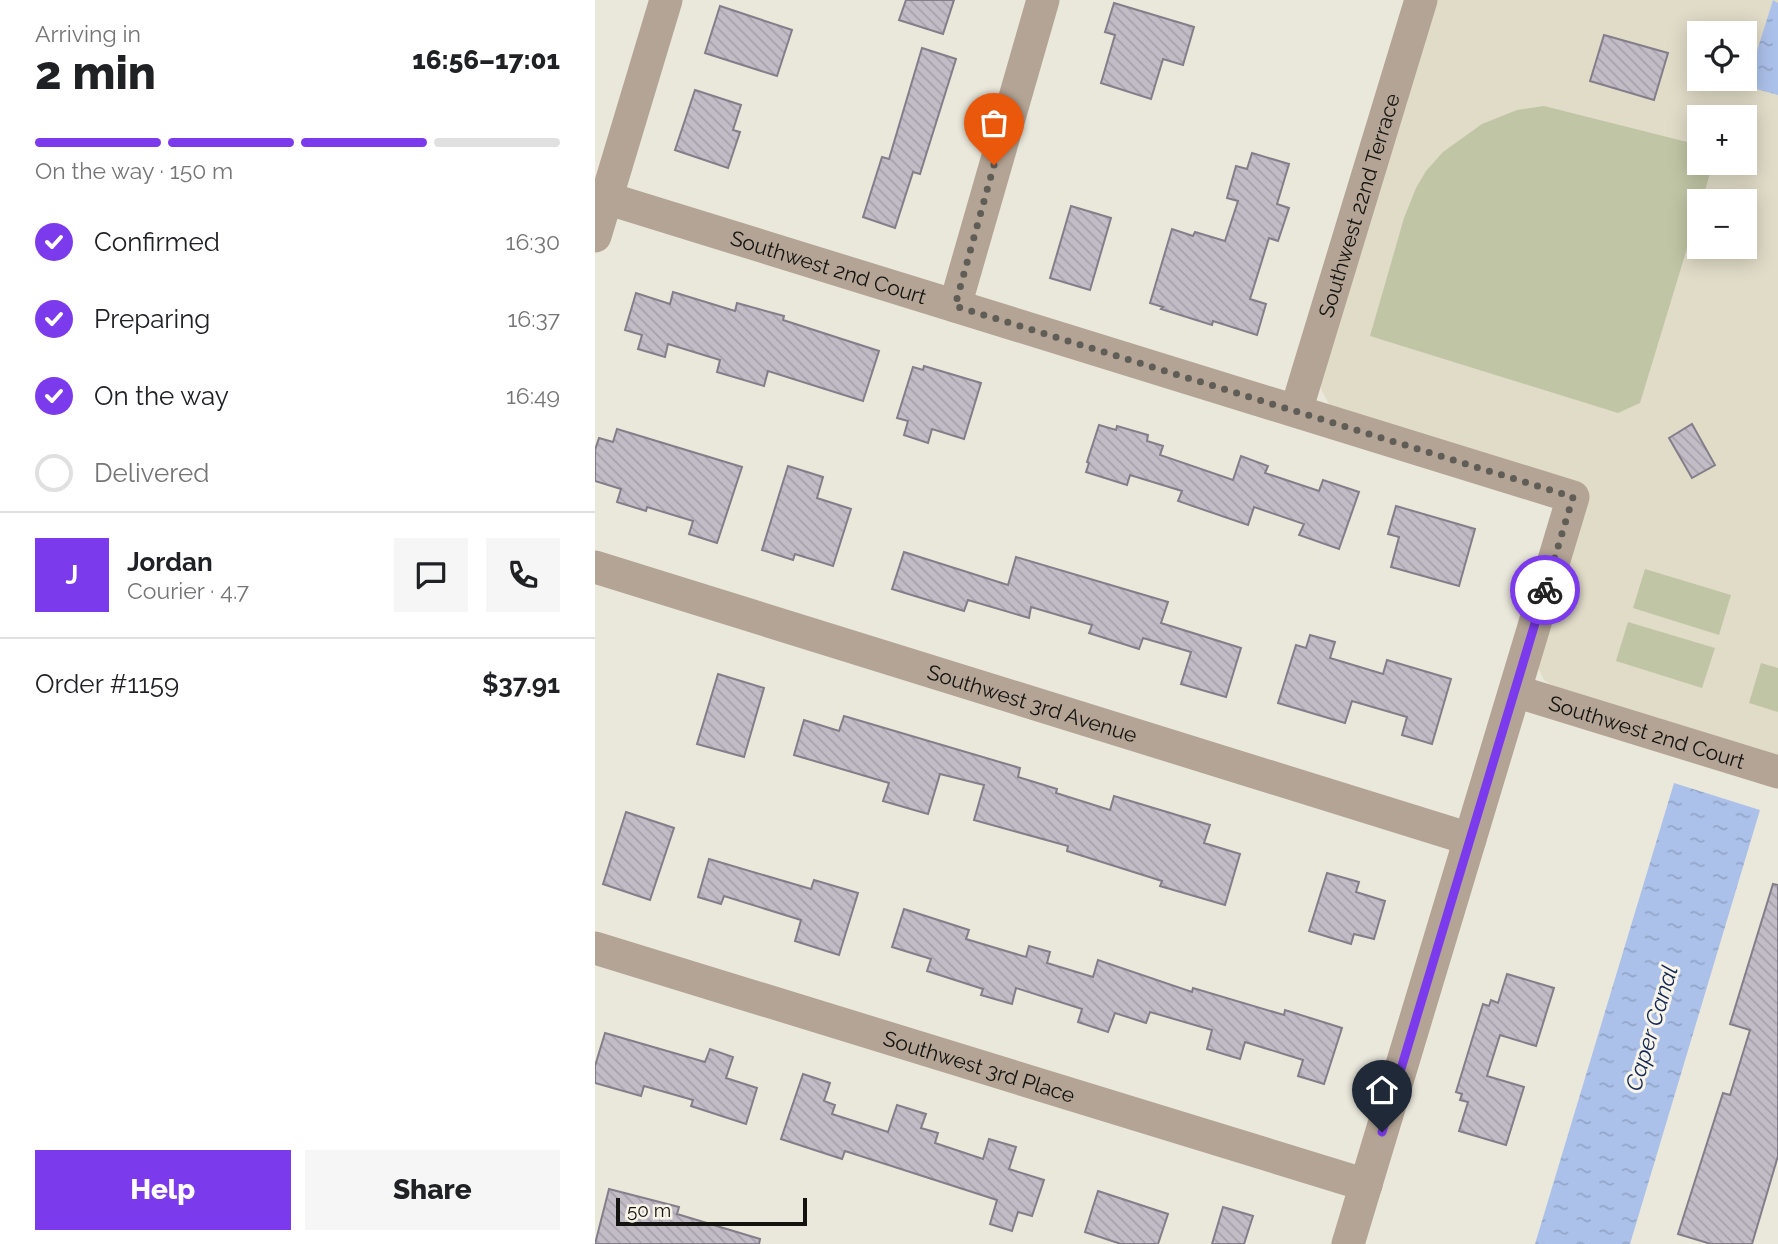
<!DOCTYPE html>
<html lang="en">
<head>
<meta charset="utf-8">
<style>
	:root { --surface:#fff; --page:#f6f6f6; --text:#202124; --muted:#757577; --line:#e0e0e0; --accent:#7c3aed }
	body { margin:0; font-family:Raleway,sans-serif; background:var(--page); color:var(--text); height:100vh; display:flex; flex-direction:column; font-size:26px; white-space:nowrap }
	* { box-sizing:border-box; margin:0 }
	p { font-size:23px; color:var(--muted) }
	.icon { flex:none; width:38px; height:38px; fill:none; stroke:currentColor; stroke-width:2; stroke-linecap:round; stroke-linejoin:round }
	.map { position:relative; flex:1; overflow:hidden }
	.details { display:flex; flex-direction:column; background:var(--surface); width:595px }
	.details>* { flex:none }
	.controls { position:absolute; left:1092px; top:21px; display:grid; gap:14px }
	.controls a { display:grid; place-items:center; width:70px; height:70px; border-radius:0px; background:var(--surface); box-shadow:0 4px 18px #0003; font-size:35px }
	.scale { position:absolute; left:21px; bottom:18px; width:191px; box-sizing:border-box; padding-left:7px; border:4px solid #14130f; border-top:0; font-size:19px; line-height:24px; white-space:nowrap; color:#14130f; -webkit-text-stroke:5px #f8f4e8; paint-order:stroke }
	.pin { position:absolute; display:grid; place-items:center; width:60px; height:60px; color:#fff; margin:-72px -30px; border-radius:50% 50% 50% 0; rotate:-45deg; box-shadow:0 0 7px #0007 }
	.pin .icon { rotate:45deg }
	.courier { position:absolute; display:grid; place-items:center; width:70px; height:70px; margin:-35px; border:5px solid #7c3aed; border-radius:50%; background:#fff; color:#222; box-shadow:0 2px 9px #0007 }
	.headline em { font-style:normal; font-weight:800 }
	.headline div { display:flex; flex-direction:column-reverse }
	.headline { display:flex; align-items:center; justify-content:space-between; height:119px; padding:0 35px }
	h1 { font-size:46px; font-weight:800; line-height:52px }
	.bar { display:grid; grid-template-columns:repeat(4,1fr); gap:10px 7px; align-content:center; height:84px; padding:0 35px }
	.bar i { height:9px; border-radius:5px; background:var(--line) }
	.bar .active { background:var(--accent) }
	.bar p { grid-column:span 4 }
	.line { display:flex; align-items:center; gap:18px; padding:0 35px; border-top:2px solid var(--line) }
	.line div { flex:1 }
	.round { display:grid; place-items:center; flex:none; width:74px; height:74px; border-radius:0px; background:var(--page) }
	ol { padding:0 35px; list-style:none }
	li { display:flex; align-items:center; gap:21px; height:77px }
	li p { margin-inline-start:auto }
	li .icon { padding:7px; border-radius:50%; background:var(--accent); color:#fff; stroke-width:4 }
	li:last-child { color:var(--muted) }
	li i { width:38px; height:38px; border:4px solid var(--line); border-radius:50% }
	.cta { display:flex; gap:14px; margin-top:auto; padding:14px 35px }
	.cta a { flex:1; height:80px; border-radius:0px; background:var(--accent); color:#fff; font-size:28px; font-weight:800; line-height:80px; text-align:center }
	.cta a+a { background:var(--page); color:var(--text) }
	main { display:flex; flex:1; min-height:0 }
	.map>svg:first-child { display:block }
	.built { fill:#e1dcc8; fill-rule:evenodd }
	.pitch { fill:#c0c5a5 }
	.water { fill:url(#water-ripples) }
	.building { fill:url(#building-back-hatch); stroke:#837e89; stroke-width:2 }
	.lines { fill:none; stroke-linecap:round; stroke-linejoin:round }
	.minor { stroke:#b3a495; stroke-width:33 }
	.done { stroke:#5f5d56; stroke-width:7; stroke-dasharray:0 12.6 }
	.route { stroke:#7c3aed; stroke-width:9 }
	.labels { text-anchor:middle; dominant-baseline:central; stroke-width:6; stroke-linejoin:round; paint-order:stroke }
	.street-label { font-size:21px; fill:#14130f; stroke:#f8f4e8 }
	.water-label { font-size:23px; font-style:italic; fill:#112858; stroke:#f8f4e8 }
</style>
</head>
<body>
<main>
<section class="details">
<div class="headline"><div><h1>2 min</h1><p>Arriving in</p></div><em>16:56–17:01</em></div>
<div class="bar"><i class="active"></i><i class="active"></i><i class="active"></i><i></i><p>On the way · 150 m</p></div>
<ol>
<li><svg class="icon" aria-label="check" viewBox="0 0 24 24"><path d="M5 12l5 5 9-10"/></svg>Confirmed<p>16:30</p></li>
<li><svg class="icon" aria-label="check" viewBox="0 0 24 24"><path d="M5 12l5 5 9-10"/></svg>Preparing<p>16:37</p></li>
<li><svg class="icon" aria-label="check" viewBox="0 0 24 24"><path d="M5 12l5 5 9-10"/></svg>On the way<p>16:49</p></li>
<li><i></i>Delivered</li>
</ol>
<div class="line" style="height:126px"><b class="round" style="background:var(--accent);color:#fff">J</b><div><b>Jordan</b><p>Courier · 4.7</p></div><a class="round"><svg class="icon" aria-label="chat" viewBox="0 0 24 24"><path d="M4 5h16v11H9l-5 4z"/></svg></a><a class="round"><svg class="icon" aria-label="phone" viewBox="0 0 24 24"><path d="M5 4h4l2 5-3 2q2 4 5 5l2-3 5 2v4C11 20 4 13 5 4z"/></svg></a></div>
<div class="line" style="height:91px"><div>Order #1159</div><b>$37.91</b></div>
<div class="cta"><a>Help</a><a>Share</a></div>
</section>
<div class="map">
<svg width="1183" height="1244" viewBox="0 0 1183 1244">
	<defs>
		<pattern id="water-ripples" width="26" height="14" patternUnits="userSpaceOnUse" patternTransform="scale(1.75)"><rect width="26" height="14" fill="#acc1ea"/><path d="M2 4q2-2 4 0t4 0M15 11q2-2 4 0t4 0" fill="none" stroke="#93a5c8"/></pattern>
		<pattern id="building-back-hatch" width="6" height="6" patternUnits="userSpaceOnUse" patternTransform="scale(1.75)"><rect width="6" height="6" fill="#c2bcc7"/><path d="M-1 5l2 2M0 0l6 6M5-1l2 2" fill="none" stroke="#a6a1aa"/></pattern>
	</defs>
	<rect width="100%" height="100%" fill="#eae7db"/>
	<path class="built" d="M837 0H1183V756L963 689 949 680 942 665 990 492 735 406 726 389V369ZM1104 33H1150V79H1104ZM1104 117H1150V163H1104ZM1104 201H1150V247H1104Z"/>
	<g class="pitch">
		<polygon points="949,106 1104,145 1104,163 1118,163 1107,201 1104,201 1104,209 1045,403 1023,413 775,336 809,218 821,188 831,171 848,152 887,124 922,110"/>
		<polygon points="1050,569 1136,595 1124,635 1038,608"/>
		<polygon points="1033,622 1120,648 1107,688 1021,661"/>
		<polygon points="1166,663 1183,668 1183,712 1154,703"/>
	</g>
	<g class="water">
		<polygon points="1178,0 1183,3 1183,95 1151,86"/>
		<polygon points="1079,783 1165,810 1035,1244 940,1244"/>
	</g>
	<g class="building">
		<polygon points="311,0 359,0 348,34 304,20"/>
		<polygon points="519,3 599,27 588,65 568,59 556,99 506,83 520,35 510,32"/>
		<polygon points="125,6 197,30 182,76 110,53"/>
		<polygon points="1009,35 1073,53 1059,100 995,81"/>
		<polygon points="327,48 361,59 325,174 318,172 300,228 268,217 287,157 294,159"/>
		<polygon points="100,90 146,105 138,130 145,132 133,168 80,150"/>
		<polygon points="657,153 694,164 682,204 694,208 683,241 674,238 655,299 671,304 662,335 618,321 617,325 566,309 568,307 555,303 577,229 598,236 600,232 630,241 643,201 632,198 641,166 652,169"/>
		<polygon points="476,206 516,218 495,290 455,278"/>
		<polygon points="78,292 140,311 142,303 189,316 188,320 284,351 268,401 173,371 169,386 122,372 125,360 73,344 70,357 43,349 47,335 30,330 41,293 75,304"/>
		<polygon points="329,366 386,383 369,439 337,429 333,443 309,435 313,421 302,418 318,367 328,370"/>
		<polygon points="1097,424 1120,465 1097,478 1074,438"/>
		<polygon points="504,425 521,430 522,426 553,435 552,441 568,446 565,455 638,480 646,456 673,466 670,473 724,491 728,480 764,492 744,549 704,535 709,524 659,507 653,525 583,501 587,491 535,475 532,485 491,472 494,463 492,462"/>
		<polygon points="22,429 147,467 122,543 94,534 98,521 52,507 51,511 22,502 26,489 0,481 0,450 4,438 18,442"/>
		<polygon points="193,466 228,477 222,498 256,509 238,566 200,554 198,560 167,550"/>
		<polygon points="801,506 880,529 864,586 796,567 804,537 793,534"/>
		<polygon points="309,552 413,585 421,557 573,602 566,623 646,648 631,697 586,684 596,652 548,638 544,649 494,633 497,625 436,607 434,618 373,600 369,611 297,589"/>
		<polygon points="715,635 740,642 735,658 788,674 792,660 856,679 837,744 807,735 812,717 757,701 750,723 683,703 701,645 711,648"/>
		<polygon points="123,674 169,688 149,757 102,744"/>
		<polygon points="249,716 425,768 423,777 462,789 461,793 515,810 519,796 615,825 609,843 645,854 630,905 565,886 567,881 472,851 473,846 379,820 389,785 345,774 333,814 288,801 294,783 199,755 209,720 244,731"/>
		<polygon points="31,812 79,828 55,900 8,884"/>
		<polygon points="114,859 216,889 219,880 263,893 244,955 200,941 206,920 129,896 126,904 103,897"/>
		<polygon points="732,873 764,882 761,892 790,901 779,939 759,934 756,944 714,931"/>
		<polygon points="1178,884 1183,885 1183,1156 1157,1244 1116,1244 1083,1234 1128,1093 1135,1095 1155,1030 1135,1024"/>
		<polygon points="309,909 374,930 371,939 431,957 434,946 455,952 452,963 498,977 503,960 597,992 598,988 689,1015 690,1010 747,1028 729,1084 703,1076 708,1060 650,1042 645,1059 612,1049 617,1030 555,1012 551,1023 520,1013 513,1032 483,1022 487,1009 421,988 417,1004 386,995 388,989 332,971 336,959 297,947"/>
		<polygon points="912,974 959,988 941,1046 905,1035 892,1076 929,1087 911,1145 864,1131 873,1102 865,1100 867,1094 861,1092 888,1004 894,1006 896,1000 903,1003"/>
		<polygon points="10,1033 110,1062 115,1049 138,1057 131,1078 162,1088 151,1124 96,1106 98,1100 49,1086 46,1096 0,1083 0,1066"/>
		<polygon points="208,1074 235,1083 229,1101 240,1105 237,1114 293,1132 302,1105 331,1114 326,1128 343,1133 340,1143 388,1159 394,1139 421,1147 414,1169 449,1180 437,1216 423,1212 417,1231 395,1224 402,1200 250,1151 247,1159 186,1139"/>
		<polygon points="14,1189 84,1207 82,1214 165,1239 164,1244 0,1244"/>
		<polygon points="503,1191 573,1214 563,1244 526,1244 490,1232"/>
		<polygon points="628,1207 658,1216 649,1244 617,1244"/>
	</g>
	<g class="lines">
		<g class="minor">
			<path id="s1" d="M11 198 978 497 753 1244"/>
			<polyline points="0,236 71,0"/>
			<polyline points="360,306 448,0"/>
			<path id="s2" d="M701 411 826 0"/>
			<path id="s3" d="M0 567 875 839"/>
			<path id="s4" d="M920 691 1183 772"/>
			<path id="s5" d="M0 948 771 1185"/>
		</g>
	</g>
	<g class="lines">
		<polyline class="done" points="399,165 360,306 978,497 950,590"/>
		<polyline class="route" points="787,1132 950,590"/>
	</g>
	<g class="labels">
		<g class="street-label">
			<text stroke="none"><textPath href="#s2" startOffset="215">Southwest 22nd Terrace</textPath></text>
			<text stroke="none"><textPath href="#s1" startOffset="233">Southwest 2nd Court</textPath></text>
			<text stroke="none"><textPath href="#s3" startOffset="458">Southwest 3rd Avenue</textPath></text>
			<text stroke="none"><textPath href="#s4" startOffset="138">Southwest 2nd Court</textPath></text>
			<text stroke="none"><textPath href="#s5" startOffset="402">Southwest 3rd Place</textPath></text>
		</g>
		<g class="water-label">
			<text transform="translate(1056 1028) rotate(-73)">Caper Canal</text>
		</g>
	</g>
</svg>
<div class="controls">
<a><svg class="icon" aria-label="locate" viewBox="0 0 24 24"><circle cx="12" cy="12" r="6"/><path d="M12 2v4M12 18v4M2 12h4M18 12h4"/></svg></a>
<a>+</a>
<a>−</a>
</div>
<div class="scale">50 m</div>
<div class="pin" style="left:399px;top:165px;background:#ea580c"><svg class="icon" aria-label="bag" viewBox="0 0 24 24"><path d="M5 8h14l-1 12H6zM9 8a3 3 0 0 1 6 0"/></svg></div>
<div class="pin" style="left:787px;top:1132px;background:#1f2937"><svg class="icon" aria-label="home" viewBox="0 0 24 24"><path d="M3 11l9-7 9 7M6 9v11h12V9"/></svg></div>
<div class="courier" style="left:950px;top:590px"><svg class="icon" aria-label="bike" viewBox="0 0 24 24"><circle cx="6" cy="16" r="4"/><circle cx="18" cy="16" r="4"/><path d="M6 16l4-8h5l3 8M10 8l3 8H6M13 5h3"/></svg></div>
</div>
</main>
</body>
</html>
